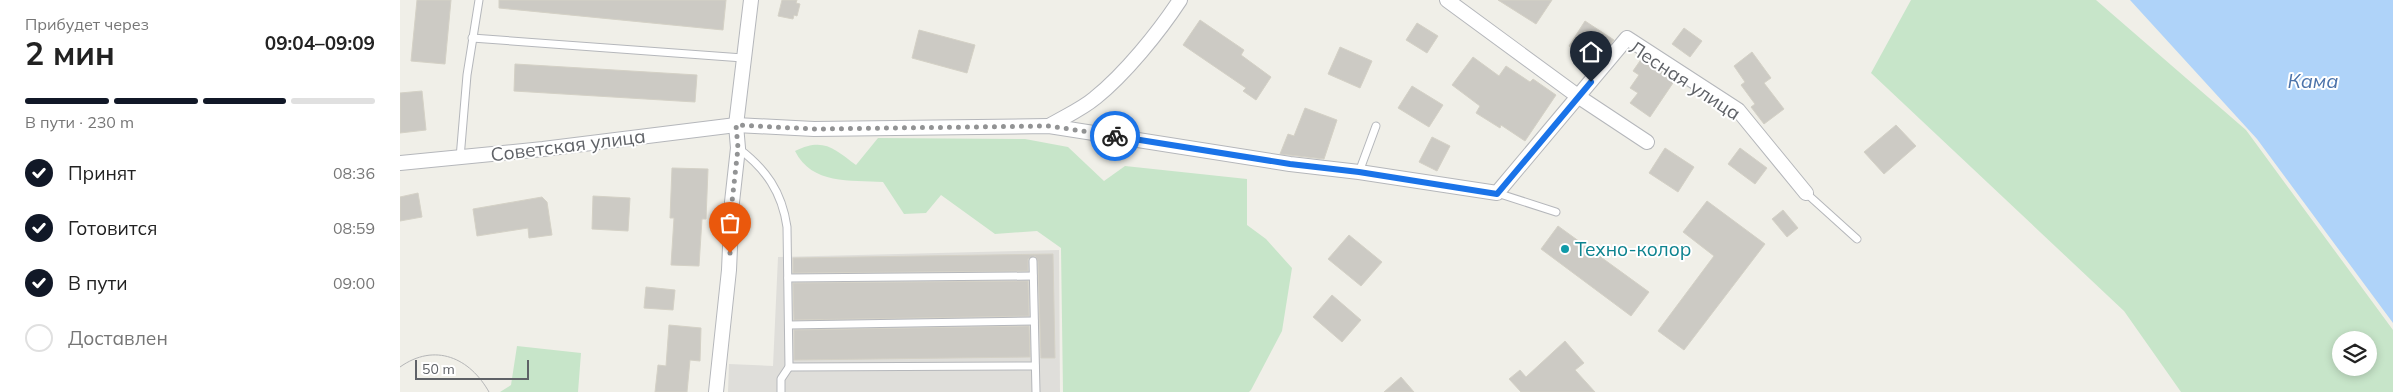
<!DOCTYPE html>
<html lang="ru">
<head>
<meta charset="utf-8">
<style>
	:root { --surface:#fff; --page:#f2f2f2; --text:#222; --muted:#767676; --line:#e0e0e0; --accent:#111827 }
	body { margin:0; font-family:Mulish,sans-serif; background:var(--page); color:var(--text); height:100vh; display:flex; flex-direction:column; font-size:19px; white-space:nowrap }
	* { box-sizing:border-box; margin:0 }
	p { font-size:16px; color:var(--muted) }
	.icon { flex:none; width:28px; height:28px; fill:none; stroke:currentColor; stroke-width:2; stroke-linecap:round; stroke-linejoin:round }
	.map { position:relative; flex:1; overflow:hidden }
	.sheet { display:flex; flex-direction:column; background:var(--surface); width:400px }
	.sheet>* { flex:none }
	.controls { position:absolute; left:1932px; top:331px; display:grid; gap:10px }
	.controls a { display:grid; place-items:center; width:45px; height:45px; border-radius:50%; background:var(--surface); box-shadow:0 2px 8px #0003; font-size:25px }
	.scale { position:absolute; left:15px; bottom:12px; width:114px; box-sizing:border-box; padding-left:5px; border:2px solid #5f6267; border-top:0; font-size:14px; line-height:18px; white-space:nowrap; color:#5f6267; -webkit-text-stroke:4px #fff; paint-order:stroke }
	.pin { position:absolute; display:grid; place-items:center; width:42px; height:42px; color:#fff; margin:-51px -21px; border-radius:50% 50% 50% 0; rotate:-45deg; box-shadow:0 0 5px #0007 }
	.pin .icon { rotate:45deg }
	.courier { position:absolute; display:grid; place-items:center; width:50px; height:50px; margin:-25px; border:4px solid #1a73e8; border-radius:50%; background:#fff; color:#222; box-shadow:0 1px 6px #0007 }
	.overview em { font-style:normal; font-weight:700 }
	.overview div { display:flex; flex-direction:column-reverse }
	.overview { display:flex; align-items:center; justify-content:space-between; height:85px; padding:0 25px }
	h1 { font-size:32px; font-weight:700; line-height:38px }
	.bar { display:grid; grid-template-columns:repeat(4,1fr); gap:8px 5px; align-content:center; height:60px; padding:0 25px }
	.bar i { height:6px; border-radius:4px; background:var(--line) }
	.bar .on { background:var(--accent) }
	.bar p { grid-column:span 4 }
	ol { padding:0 25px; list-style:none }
	li { display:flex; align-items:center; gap:15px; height:55px }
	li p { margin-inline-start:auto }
	li .icon { padding:5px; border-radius:50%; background:var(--accent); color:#fff; stroke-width:4 }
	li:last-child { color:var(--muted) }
	li i { width:28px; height:28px; border:2px solid var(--line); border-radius:50% }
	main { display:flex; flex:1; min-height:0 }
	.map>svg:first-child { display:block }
	.industrial { fill:#dfdeda }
	.green { fill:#c7e5c9; fill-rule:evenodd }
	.water { fill:#afd3f9 }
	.building { fill:#cccac4; stroke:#d4d1c6 }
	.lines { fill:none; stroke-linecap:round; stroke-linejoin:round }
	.service-casing { stroke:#b5b7bb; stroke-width:9 }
	.minor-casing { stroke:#b5b7bb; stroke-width:16 }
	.service { stroke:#fff; stroke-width:7 }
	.minor { stroke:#fff; stroke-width:14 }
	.tram { stroke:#b5b6b7; stroke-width:1 }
	.done { stroke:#929394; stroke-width:5; stroke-dasharray:0 9 }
	.route { stroke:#1a73e8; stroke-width:6 }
	.culture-dot { fill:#0f9aa8; stroke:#fff; stroke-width:2 }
	.labels { text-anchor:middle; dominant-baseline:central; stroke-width:4; stroke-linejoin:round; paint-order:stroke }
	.street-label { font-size:19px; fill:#5f6267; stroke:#fff }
	.culture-label { font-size:19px; fill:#0d838f; stroke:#fff; text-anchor:start }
	.water-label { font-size:20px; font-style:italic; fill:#4c73aa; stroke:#fff }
</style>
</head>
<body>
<main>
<section class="sheet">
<div class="overview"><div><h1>2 мин</h1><p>Прибудет через</p></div><em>09:04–09:09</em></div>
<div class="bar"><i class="on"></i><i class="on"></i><i class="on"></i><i></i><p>В пути · 230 m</p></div>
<ol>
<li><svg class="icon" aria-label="check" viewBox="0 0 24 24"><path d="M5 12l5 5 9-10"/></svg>Принят<p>08:36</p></li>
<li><svg class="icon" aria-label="check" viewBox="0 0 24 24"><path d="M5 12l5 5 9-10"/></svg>Готовится<p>08:59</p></li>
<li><svg class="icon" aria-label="check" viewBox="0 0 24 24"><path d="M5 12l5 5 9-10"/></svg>В пути<p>09:00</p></li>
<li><i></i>Доставлен</li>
</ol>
</section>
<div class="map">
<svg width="1993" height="392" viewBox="0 0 1993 392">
	<rect width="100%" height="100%" fill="#f0efe8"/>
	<polygon class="industrial" points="659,250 660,392 328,392 329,364 373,366 378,257"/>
	<g class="green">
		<path d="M1511 0H1696L1846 130 1993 330V392H1781L1724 311 1471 73ZM1941 340H1969V368H1941Z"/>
		<path d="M478 138 625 139 668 147 704 181 725 166 847 179V225L866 239 892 268 882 331 851 390 849 392H663L661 248 637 231 595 234 541 195 526 213 504 214 483 182C450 180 412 185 395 151 424 137 434 149 456 165Z"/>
		<polygon points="117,346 181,353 178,392 100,392 111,385"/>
	</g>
	<polygon class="water" points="1730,0 1993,0 1993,323 1857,139"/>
	<g class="building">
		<polygon points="17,0 51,0 45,64 11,61"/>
		<polygon points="99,0 326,0 323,30 99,8"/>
		<polygon points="382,0 397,0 396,3 400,4 397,16 394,15 393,19 378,16"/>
		<polygon points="1098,0 1152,0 1136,24"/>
		<polygon points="800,20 844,50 841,55 871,77 856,100 843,91 846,88 783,45"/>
		<polygon points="1185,21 1214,40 1195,63 1169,46"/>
		<polygon points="1017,23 1038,36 1027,53 1006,40"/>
		<polygon points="1284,28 1302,41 1290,57 1272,44"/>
		<polygon points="519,30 575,45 567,73 512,58"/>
		<polygon points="940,47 972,61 960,88 928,74"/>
		<polygon points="1352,52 1371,78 1364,83 1384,109 1364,124 1351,107 1355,104 1341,85 1345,82 1334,66"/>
		<polygon points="1073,57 1099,76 1106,66 1130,82 1133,79 1156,95 1125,141 1101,125 1100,128 1076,113 1080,106 1052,85"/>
		<polygon points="1242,58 1275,80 1250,117 1230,103 1238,93 1230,88 1239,75 1233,71"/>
		<polygon points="115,64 297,75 295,102 114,91"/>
		<polygon points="1012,86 1043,105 1029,127 998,108"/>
		<polygon points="22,91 26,130 0,133 0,93"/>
		<polygon points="905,108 937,120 924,159 880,154 888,134 894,136"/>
		<polygon points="1496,125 1516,146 1484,174 1464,152"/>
		<polygon points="1032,137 1050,146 1037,171 1019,162"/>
		<polygon points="1265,148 1294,167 1278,192 1249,173"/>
		<polygon points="1340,148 1367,168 1355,184 1328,164"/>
		<polygon points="272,168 308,169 306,219 302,219 299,266 271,265 274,218 270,218"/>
		<polygon points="18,193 22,217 0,221 0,197"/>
		<polygon points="193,196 230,198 228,231 192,229"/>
		<polygon points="142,197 147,202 152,235 129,238 128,228 77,236 73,209"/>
		<polygon points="1307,201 1365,244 1284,350 1258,331 1314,256 1283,232"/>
		<polygon points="1383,210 1398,228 1387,237 1372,219"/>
		<polygon points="1158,226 1249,292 1231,316 1141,249"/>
		<polygon points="949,235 982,262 961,286 928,259"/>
		<polygon points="653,254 655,358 641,358 638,261 635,256 628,259 628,271 393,273 393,258"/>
		<polygon points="628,281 629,316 394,320 393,283"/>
		<polygon points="246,287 275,290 273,310 244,308"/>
		<polygon points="932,295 961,320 942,342 913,317"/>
		<polygon points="269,325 301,328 300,361 290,360 287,392 255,392 258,365 266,366"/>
		<polygon points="629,326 630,357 394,360 394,330"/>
		<polygon points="1165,341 1184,363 1175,370 1195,392 1121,392 1109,379 1120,370 1126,377"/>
		<polygon points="1001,377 1014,392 984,392"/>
	</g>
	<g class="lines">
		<defs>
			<g id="service">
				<polyline points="72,38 343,58"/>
				<path d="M338 148C366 169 382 192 387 227L389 367 381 379V392"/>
				<polyline points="60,158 67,75 79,0"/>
				<polyline points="959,172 976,126"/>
				<polyline points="1097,193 1156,212"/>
				<polyline points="1406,193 1457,239"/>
				<polyline points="633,261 636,392"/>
				<polyline points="388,278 633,276"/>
				<polyline points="389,325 634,321"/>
				<polyline points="389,367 635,366"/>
			</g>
			<g id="minor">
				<polyline points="1047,0 1179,97 1247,142"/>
				<path d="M649 126C664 117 682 109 695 98 725 74 759 32 780 0"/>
				<polyline points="0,163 143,149 336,125 414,129 649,126 890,164 959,172 1097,193 1227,38 1338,110 1406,193"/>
				<polyline points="316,392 329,270 332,202 338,148 336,125 351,0"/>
			</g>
		</defs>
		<use href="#service" class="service-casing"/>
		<use href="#minor" class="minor-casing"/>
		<use href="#service" class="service"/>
		<use href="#minor" class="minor"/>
		<path class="tram" d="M0 367C35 342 70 358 89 392"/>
	</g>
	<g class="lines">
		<polyline class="done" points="330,253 332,202 338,148 336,125 414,129 649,126 715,136"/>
		<polyline class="route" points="715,136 890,164 959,172 1097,194 1191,82"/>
	</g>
	<circle class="culture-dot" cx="1165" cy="249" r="5"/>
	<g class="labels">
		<g class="street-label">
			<text transform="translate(1285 80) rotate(33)">Лесная улица</text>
			<text transform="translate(168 145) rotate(-7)">Советская улица</text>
		</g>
		<g class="culture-label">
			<text x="1175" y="249">Техно-колор</text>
		</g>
		<g class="water-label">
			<text x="1913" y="80">Кама</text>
		</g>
	</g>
</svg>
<div class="controls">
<a><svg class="icon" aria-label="layers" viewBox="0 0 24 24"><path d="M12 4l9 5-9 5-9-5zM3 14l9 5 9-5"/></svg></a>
</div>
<div class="scale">50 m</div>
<div class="pin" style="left:330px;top:253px;background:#ea580c"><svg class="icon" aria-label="bag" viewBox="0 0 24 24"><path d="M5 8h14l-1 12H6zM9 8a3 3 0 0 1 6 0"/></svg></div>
<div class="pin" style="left:1191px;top:82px;background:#1f2937"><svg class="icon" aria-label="home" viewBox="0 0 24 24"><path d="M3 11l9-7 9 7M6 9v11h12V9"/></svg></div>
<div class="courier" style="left:715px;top:136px"><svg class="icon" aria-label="bike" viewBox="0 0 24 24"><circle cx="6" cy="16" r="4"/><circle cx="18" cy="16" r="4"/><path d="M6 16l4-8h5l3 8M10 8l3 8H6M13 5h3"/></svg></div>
</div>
</main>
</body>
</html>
